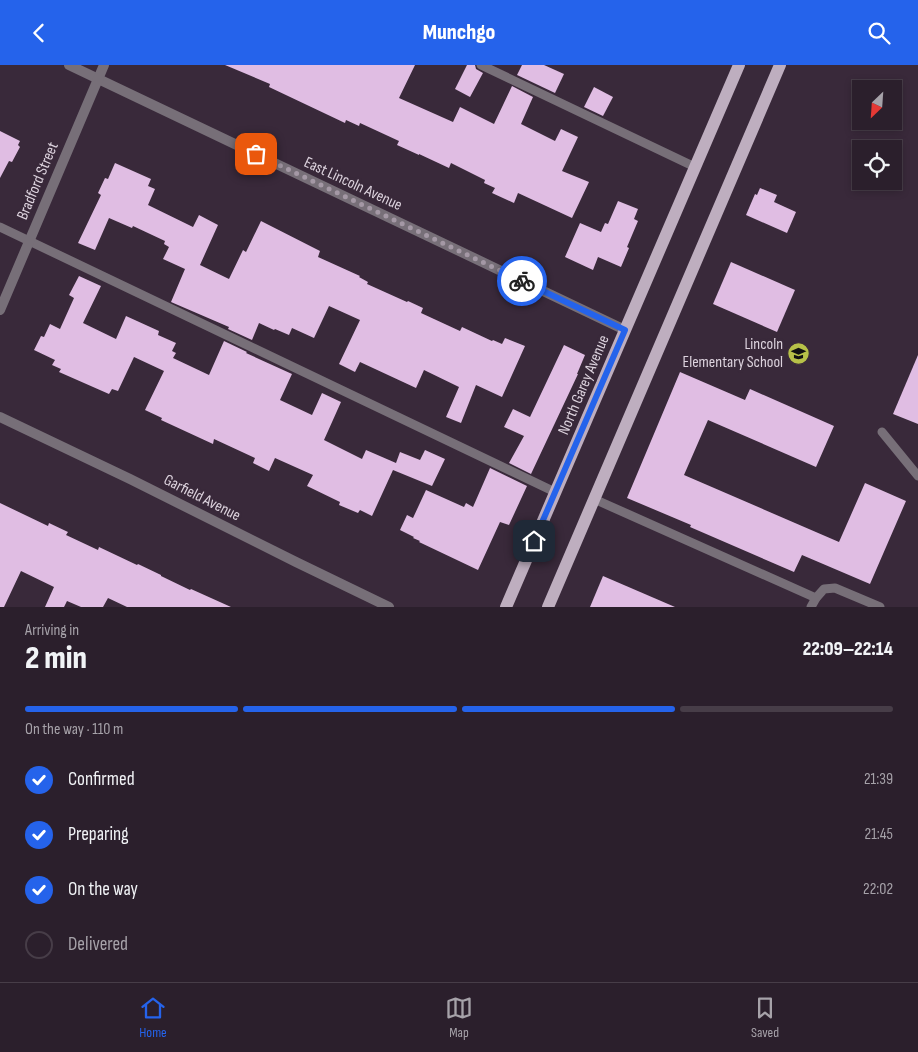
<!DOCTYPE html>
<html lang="en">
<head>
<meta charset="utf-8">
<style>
	:root { --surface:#2b1f2c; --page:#332734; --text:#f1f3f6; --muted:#a6a2a9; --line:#473d48; --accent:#2563eb }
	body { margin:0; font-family:"Sofia Sans Condensed",sans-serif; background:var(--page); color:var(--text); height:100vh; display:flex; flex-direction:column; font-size:19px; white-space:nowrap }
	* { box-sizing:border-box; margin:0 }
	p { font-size:16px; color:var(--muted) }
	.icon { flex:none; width:28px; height:28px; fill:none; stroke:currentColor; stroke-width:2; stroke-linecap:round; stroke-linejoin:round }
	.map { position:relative; height:542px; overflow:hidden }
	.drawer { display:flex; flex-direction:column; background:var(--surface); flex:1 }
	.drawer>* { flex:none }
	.needle { width:32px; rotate:205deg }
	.fabs { position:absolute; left:852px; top:15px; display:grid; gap:10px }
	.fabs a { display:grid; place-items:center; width:50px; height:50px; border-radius:0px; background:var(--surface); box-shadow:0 2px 8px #0003,0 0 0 1px var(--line); font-size:25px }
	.pin { position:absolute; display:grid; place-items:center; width:42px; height:42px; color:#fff; margin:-21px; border-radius:10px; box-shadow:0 2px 8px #0006 }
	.courier { position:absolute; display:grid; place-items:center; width:50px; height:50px; margin:-25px; border:4px solid #2563eb; border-radius:50%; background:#fff; color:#222; box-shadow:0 1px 6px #0007 }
	.overview em { font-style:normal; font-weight:800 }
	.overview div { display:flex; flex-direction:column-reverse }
	.overview { display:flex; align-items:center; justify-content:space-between; height:85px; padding:0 25px }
	h1 { font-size:32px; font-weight:800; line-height:38px }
	.bar { display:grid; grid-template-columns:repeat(4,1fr); gap:8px 5px; align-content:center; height:60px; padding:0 25px }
	.bar i { height:6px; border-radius:4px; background:var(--line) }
	.bar .on { background:var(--accent) }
	.bar p { grid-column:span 4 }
	ol { padding:0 25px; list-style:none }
	li { display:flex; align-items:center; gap:15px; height:55px }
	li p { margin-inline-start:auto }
	li .icon { padding:5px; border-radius:50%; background:var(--accent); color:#fff; stroke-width:4 }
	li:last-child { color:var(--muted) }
	li i { width:28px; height:28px; border:2px solid var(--line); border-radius:50% }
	header { display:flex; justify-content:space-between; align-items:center; height:65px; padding:0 25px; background:var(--accent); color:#fff; font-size:22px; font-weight:800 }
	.dock { display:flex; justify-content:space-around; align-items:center; height:70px; border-top:1px solid var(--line); background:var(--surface); font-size:14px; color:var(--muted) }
	.dock a { display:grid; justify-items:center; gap:2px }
	.dock .on { color:var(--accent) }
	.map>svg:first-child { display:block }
	.building { fill:#e0bde3 }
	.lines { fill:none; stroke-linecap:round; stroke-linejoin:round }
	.service { stroke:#776f78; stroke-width:9 }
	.minor { stroke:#776f78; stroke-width:10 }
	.primary { stroke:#beaebf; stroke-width:12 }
	.done { stroke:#a498a5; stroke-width:5; stroke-dasharray:0 9 }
	.route { stroke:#2563eb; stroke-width:6 }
	.labels { text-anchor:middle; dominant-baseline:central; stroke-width:5; stroke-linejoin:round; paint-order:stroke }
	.street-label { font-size:16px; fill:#ddd3de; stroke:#39293a }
	.poi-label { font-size:16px; fill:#ddd3de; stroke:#39293a; text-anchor:end }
</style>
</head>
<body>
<header><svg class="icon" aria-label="back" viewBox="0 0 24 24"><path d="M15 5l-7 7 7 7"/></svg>Munchgo<svg class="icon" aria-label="search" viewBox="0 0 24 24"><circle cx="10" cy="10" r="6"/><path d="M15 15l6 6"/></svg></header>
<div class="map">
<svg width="918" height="542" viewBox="0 0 918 542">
	<rect width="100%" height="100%" fill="#39293a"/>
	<g class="building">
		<polygon points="225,0 415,0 399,33 453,57 460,42 494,59 512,21 533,32 521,59 555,76 561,64 578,72 562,106 589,117 572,153 518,128 514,138 492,128 495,123 484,118 485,115 451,98 449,103 419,89 419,90 397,80 399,76 360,58 359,61 346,55 345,58 269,22 270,19"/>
		<polygon points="467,0 475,0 476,4 483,8 470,32 455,24"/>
		<polygon points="522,0 544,0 564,9 555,28 517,10"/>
		<polygon points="594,22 613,32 603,51 584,42"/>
		<polygon points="0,66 20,76 18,80 20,82 12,97 9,96 0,113"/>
		<polygon points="115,98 151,114 148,121 155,124 148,140 193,162 199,150 218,160 200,200 229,214 243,185 246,187 261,156 320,186 318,192 360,211 359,212 368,217 367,219 407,237 408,236 423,243 421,248 460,266 462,262 492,276 493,275 502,279 505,273 525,281 502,332 476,320 461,358 446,352 459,322 424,305 416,323 360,297 355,307 339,299 360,255 329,241 314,273 292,263 289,270 275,264 274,265 259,258 252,275 228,264 229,262 171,237 185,204 163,194 169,182 164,179 165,176 133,161 132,163 109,153 95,185 78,178 101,130 98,128 105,113 108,114"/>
		<polygon points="760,123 777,130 774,137 796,147 787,168 746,150 755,129 757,130"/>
		<polygon points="618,136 638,144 634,154 638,156 627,182 629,183 621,202 598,192 593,205 565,192 580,158 601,167 605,158 608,159"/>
		<polygon points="731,197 795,225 777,267 713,239"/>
		<polygon points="79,211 101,221 83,258 116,274 126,251 159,266 158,270 176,278 172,286 176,288 173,293 209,310 224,276 247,287 246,288 292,309 280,335 312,350 322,328 341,337 324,375 362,394 366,385 396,398 400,387 420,395 425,385 445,394 432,421 393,405 372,451 360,445 358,448 339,440 340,437 307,421 313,410 275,393 269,406 253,398 255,393 214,374 213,379 161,355 162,353 145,345 164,306 134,292 118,326 112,324 109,329 59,307 61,304 52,300 55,295 34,285 41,271 44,272 50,259 60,264 74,233 69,230"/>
		<polygon points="564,280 585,290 577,309 578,309 531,409 509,398 524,371 504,362 513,344 530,352"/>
		<polygon points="918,290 918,359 893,349"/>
		<polygon points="680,307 745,335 750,324 834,361 816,402 708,355 684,410 839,477 865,418 906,436 870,519 802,490 794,507 690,462 691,460 627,433"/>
		<polygon points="490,403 527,421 509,460 500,457 478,505 419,477 420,476 413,473 414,472 400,465 407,450 413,453 426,425 464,442 466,438 473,442"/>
		<polygon points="0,438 48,461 49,458 68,467 66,470 98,485 99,482 137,500 138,499 161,510 161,511 190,525 191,524 231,542 127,542 108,533 103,542 81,542 67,536 64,542 45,542 54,522 21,506 4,542 0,542"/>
		<polygon points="603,511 675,542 590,542"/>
	</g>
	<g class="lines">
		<g class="service">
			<polyline points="481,0 695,102"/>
			<polyline points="0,162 555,427"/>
			<polyline points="882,367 918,411"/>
			<polyline points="594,434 816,533"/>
			<polyline points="811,542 816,533 824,524 835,523 880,542"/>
		</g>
		<g class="minor">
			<polyline points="69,0 625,265"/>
			<polyline points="0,245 104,0"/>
			<polyline points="0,352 130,414 296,497 389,542"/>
		</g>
		<g class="primary">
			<polyline points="506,542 739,0"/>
			<polyline points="548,542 780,0"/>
		</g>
	</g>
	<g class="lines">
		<polyline class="done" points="256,89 522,216"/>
		<polyline class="route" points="522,216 625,265 534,476"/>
	</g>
	<defs>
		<symbol id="school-disc" viewBox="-11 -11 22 22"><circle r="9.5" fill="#b7c148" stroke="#39293a"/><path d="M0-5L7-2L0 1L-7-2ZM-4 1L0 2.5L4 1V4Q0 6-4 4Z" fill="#111"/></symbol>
	</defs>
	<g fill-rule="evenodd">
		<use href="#school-disc" x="786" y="276" width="25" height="25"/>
	</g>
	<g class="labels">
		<g class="street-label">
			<text transform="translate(38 116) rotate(-67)">Bradford Street</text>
			<text transform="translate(353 119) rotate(25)">East Lincoln Avenue</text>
			<text transform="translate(584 320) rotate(-67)">North Garey Avenue</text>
			<text transform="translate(202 433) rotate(27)">Garfield Avenue</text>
		</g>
		<g class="poi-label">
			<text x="783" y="279">Lincoln<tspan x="783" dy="18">Elementary School</tspan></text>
		</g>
	</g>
</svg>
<div class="fabs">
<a><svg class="needle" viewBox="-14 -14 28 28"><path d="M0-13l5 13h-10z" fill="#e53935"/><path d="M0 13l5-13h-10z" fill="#a6a2a9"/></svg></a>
<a><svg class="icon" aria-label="locate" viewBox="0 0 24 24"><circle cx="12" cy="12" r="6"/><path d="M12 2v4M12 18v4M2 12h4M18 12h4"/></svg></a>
</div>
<div class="pin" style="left:256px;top:89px;background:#ea580c"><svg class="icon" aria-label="bag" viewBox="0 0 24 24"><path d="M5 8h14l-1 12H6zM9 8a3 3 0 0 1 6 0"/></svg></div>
<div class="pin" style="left:534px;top:476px;background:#1f2937"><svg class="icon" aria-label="home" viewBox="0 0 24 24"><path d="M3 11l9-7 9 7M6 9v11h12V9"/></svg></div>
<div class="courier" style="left:522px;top:216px"><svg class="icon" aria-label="bike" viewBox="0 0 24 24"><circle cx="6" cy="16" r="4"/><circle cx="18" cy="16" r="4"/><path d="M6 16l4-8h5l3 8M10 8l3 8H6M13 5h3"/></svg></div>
</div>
<section class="drawer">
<div class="overview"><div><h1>2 min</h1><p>Arriving in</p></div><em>22:09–22:14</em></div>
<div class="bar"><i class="on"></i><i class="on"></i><i class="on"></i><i></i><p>On the way · 110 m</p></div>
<ol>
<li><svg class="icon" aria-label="check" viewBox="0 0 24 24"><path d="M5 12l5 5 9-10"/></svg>Confirmed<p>21:39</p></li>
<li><svg class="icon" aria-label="check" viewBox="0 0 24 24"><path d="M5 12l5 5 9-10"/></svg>Preparing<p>21:45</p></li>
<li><svg class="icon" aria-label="check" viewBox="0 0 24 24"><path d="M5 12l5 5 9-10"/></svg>On the way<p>22:02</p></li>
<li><i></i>Delivered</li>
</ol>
</section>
<nav class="dock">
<a class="on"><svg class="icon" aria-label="home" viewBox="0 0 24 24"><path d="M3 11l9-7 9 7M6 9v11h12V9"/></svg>Home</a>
<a><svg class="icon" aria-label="map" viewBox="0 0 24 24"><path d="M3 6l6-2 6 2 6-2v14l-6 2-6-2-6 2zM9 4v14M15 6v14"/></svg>Map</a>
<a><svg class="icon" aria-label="saved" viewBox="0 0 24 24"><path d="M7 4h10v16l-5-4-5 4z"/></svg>Saved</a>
</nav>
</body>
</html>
